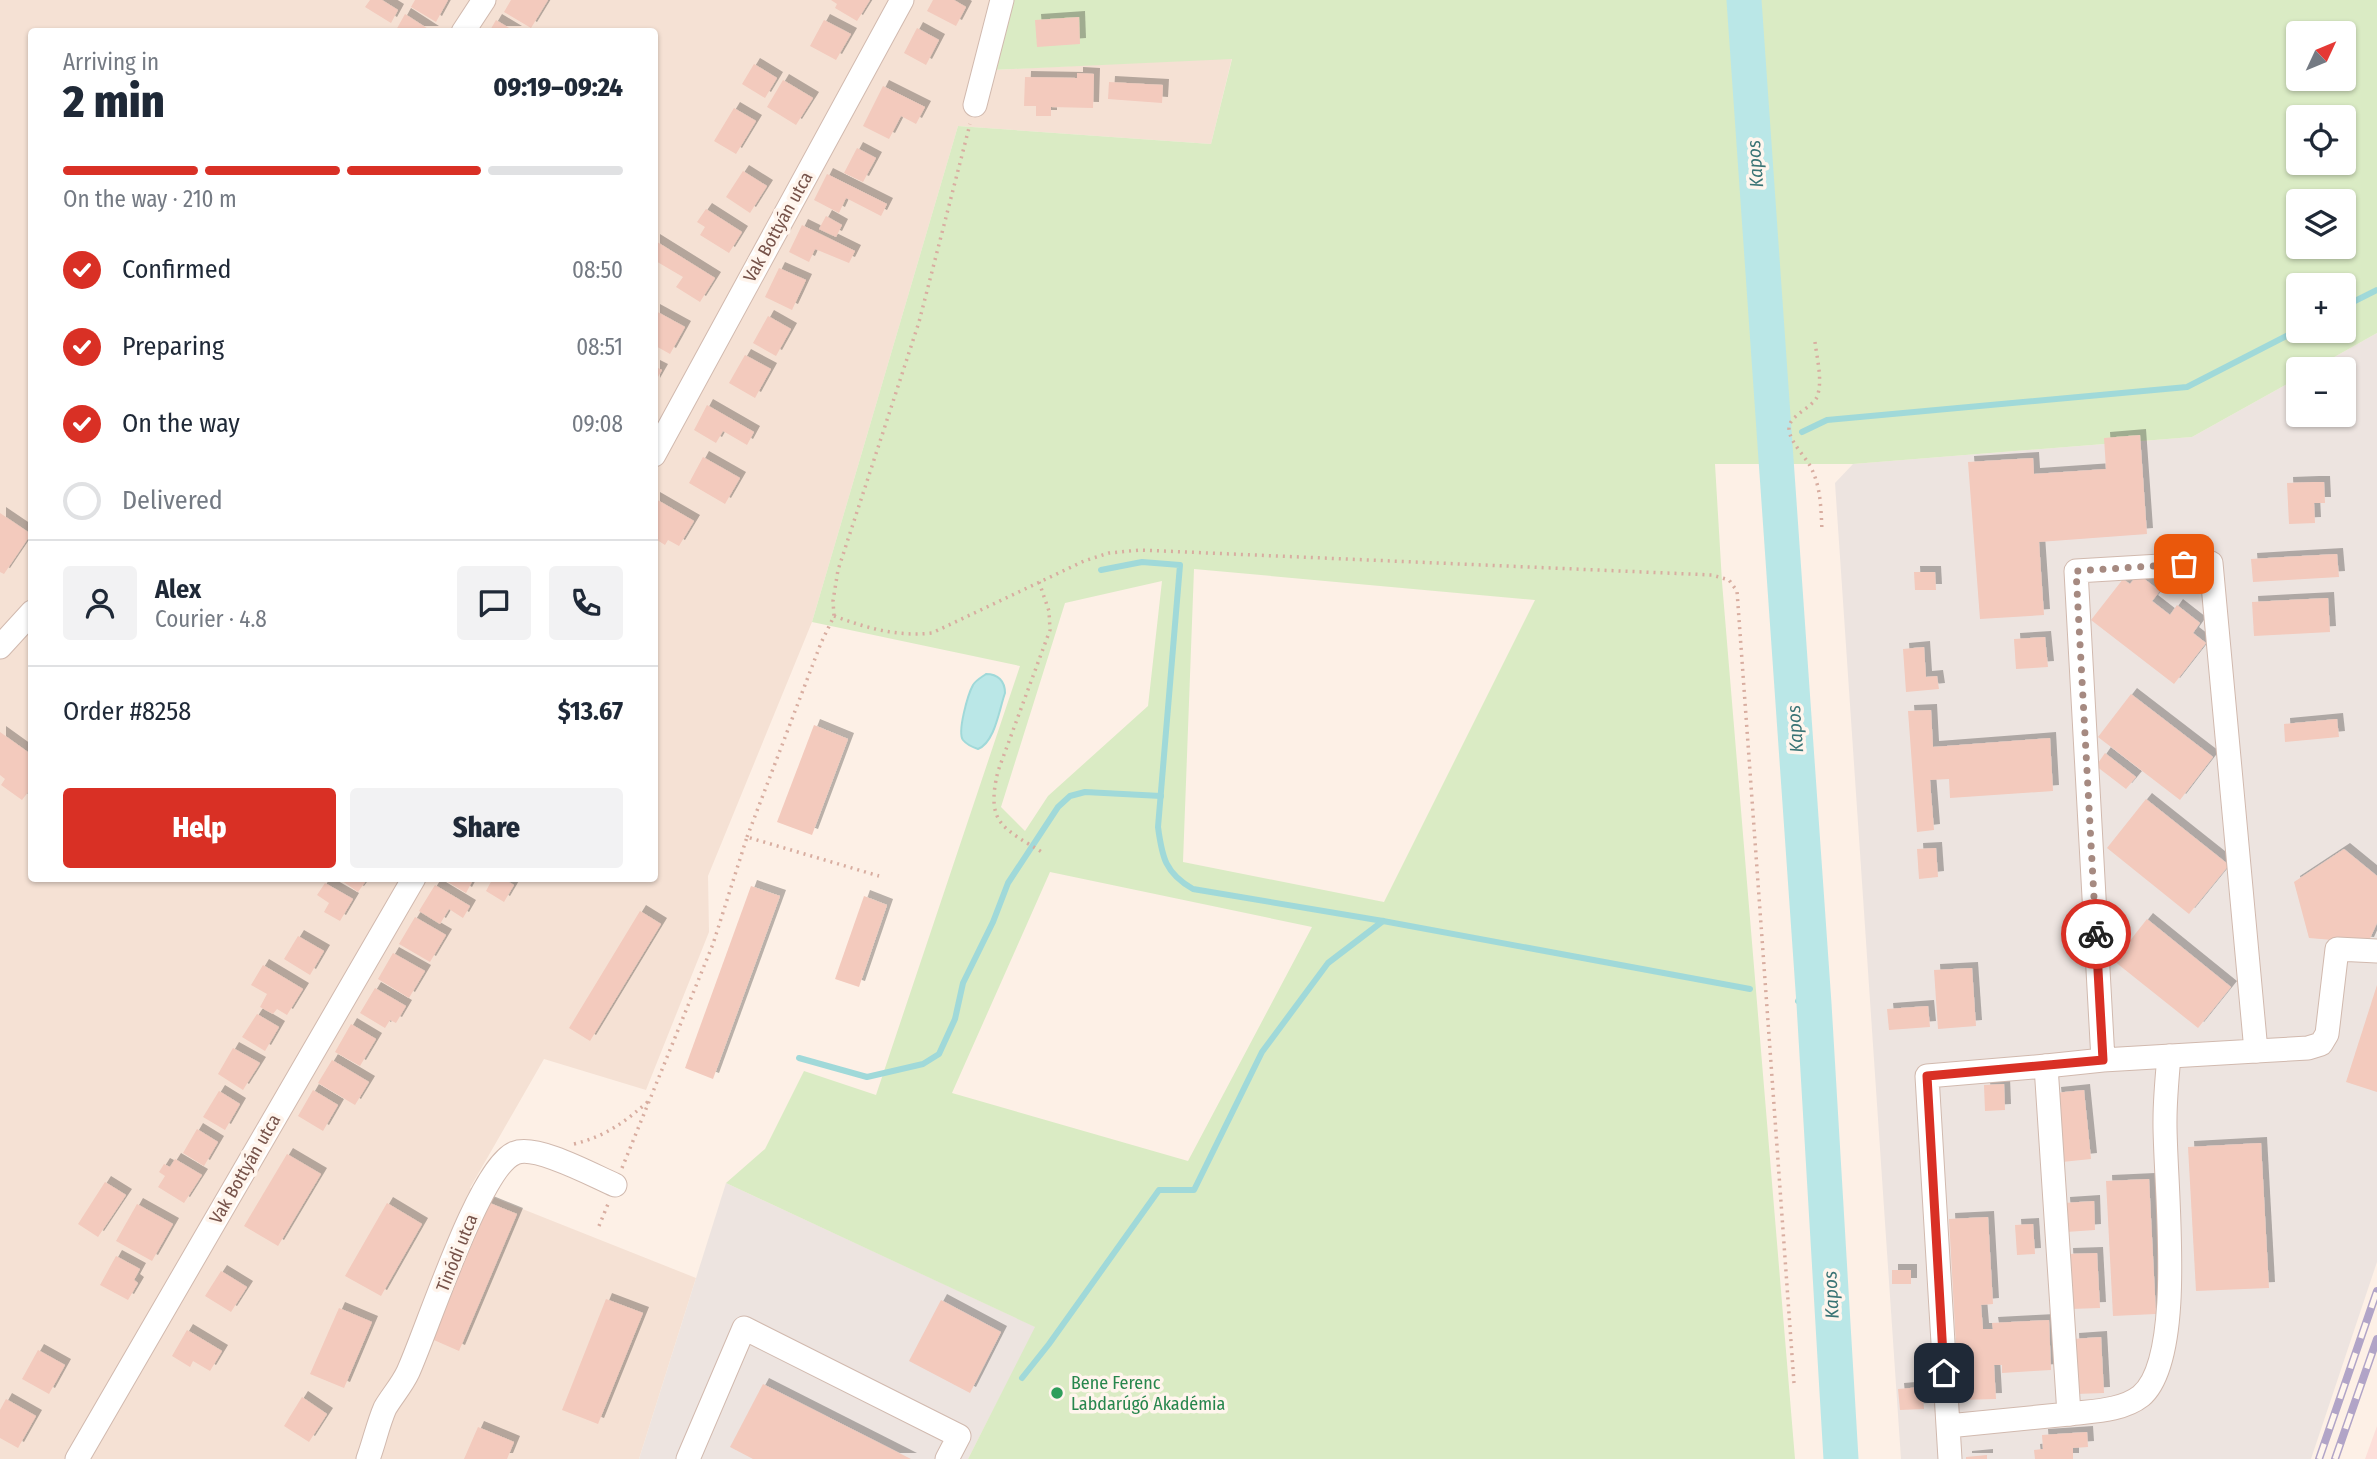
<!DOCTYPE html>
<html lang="en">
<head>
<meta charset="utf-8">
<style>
	:root { --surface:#fff; --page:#f2f2f3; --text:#1f2937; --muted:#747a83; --line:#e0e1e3; --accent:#d93025 }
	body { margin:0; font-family:"Fira Sans Condensed",sans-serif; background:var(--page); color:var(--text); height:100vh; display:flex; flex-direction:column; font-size:26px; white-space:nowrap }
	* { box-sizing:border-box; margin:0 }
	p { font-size:23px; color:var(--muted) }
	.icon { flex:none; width:38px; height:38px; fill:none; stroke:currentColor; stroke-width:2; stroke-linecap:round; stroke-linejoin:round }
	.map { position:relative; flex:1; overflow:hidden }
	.panel { position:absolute; left:28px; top:28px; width:630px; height:854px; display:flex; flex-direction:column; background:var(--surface); border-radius:7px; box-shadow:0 2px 5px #0004 }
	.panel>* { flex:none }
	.needle { width:46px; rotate:46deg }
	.fabs { position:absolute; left:2286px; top:21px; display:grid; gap:14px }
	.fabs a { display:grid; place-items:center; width:70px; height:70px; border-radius:7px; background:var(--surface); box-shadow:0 2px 5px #0004; font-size:35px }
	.pin { position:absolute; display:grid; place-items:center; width:60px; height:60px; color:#fff; margin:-30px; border-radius:14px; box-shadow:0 4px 10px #0006 }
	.courier { position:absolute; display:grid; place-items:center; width:70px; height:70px; margin:-35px; border:5px solid #d93025; border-radius:50%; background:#fff; color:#222; box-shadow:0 2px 9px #0007 }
	.overview em { font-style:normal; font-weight:800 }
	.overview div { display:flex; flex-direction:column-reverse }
	.overview { display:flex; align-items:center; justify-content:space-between; height:119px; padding:0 35px }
	h1 { font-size:46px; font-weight:800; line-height:52px }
	.bar { display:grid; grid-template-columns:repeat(4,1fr); gap:10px 7px; align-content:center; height:84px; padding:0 35px }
	.bar i { height:9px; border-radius:5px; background:var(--line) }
	.bar .selected { background:var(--accent) }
	.bar p { grid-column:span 4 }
	.line { display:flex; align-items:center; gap:18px; padding:0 35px; border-top:2px solid var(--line) }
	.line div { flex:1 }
	.round { display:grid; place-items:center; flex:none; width:74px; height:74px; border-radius:7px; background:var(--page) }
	ol { padding:0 35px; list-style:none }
	li { display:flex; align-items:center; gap:21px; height:77px }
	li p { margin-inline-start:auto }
	li .icon { padding:7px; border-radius:50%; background:var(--accent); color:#fff; stroke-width:4 }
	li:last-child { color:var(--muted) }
	li i { width:38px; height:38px; border:4px solid var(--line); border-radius:50% }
	.primary-button { display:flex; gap:14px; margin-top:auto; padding:14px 35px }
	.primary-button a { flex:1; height:80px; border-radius:7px; background:var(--accent); color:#fff; font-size:28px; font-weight:800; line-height:80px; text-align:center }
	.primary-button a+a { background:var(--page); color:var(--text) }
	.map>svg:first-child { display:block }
	.residential { fill:#f5e1d4; fill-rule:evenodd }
	.commercial { fill:#fddfda }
	.industrial { fill:#ede4e0 }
	.green { fill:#daebc4; fill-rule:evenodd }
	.water { fill:#bae7e7; stroke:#a0d9d9; stroke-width:2 }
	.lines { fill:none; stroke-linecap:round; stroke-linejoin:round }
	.stream { stroke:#a0d9d9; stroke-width:6 }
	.river { stroke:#bae7e7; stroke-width:35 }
	.building { fill:#f3cabd; filter:url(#shadow) }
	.minor-casing { stroke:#d1b9ae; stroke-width:25 }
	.path { stroke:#d8ada0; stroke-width:3.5; stroke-dasharray:2 5; stroke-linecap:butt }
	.minor { stroke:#fff; stroke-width:23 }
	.rail-casing { stroke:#b1a4c7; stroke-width:8 }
	.rail { stroke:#fff5ed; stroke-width:5; stroke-dasharray:16; stroke-linecap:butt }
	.done { stroke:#a68a81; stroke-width:7; stroke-dasharray:0 12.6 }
	.route { stroke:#d93025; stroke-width:9 }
	.leisure-dot { fill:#2e9e5b; stroke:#fff5ed; stroke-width:2.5 }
	.labels { text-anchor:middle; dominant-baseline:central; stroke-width:7; stroke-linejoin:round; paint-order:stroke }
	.street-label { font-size:18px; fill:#77534a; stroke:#fff5ed }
	.leisure-label { font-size:18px; fill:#27864d; stroke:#fff5ed; text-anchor:start }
	.water-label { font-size:19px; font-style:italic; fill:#3a7475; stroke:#fff5ed }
</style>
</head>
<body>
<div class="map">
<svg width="2377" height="1459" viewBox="0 0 2377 1459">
	<defs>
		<filter id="shadow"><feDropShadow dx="6" dy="-6" stdDeviation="0" flood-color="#0004"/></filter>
	</defs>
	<rect width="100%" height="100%" fill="#fdf0e6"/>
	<path class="residential" d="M0 0H1012L993 70 1232 58 1211 144 958 126 812 622 708 876 709 932 646 1090 544 1059 470 1188 696 1278 639 1459H0ZM32 32H654V878H32Z"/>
	<polygon class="commercial" points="2377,1426 2377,1459 2365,1459"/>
	<g class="industrial">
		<polygon points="2377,333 2377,1262 2311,1459 1901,1459 1835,483 1853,464 2192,437 2298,378 2298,415 2343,415 2343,369 2313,369"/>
		<polygon points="726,1183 1036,1327 968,1459 639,1459"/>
	</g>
	<path class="green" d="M1012 0H2377V333L2313 369H2298V378L2192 437 1853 464H1715L1722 582 1795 1459H968L1035 1327 726 1183 765 1149 804 1071 876 1095 1020 666 812 622 958 126 1211 144 1232 59 992 70ZM2298 33H2343V79H2298ZM2298 117H2343V163H2298ZM2298 201H2343V247H2298ZM2298 285H2343V331H2298ZM1194 569 1535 600 1384 902 1183 862ZM1162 581 1148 706 1048 796 1025 831 1001 807 1065 603ZM1050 872 1312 927 1188 1161 952 1093Z"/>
	<path class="water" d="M986 674C998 674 1005 681 1005 693 999 710 995 742 978 749 972 747 967 745 963 740 957 732 968 694 973 685 976 680 982 677 986 674Z"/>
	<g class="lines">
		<g class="stream">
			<polyline points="2343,307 2377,290"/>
			<polyline points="1802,432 1827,420 2187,387 2298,330"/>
			<polyline points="1774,441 1785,440"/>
			<path d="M1101 570 1142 562 1180 565 1158 827C1162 857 1165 873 1193 889L1383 921 1750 989"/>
			<polyline points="1798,1001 1814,1004"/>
			<polyline points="799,1058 867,1077 923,1064 939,1054 955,1019 963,983 993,922 1008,883 1058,807 1070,796 1085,792 1161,796"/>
			<polyline points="1022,1378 1049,1344 1159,1190 1194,1190 1262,1052 1328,963 1383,921"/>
		</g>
		<polyline class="river" points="1744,0 1814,1004 1841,1459"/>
	</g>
	<g class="building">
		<polygon points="370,0 382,0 398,10 391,23 365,7"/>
		<polygon points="415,0 448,0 436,22 411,7"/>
		<polygon points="511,0 548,0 531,28 504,12"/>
		<polygon points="831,0 870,0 857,21 835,8 837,4"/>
		<polygon points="933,0 954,0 966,7 956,26 927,11"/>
		<polygon points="405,14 433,32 395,32"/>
		<polygon points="1079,17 1080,44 1037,47 1035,20"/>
		<polygon points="496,20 516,32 489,32"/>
		<polygon points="824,20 851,34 836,60 810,46"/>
		<polygon points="917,28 939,40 926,65 904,53"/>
		<polygon points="754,64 777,78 765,98 742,84"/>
		<polygon points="1077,73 1094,74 1093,108 1051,107 1051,116 1036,116 1036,106 1024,106 1025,77 1077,78"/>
		<polygon points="783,80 813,98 796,125 767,107"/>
		<polygon points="1109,82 1163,85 1162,103 1108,99"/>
		<polygon points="883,86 925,107 916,124 901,116 889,139 863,126"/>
		<polygon points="734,108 756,121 736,154 714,141"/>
		<polygon points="857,148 876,158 863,182 844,173"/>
		<polygon points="743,171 767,186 750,213 726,197"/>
		<polygon points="827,174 887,204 881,216 846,198 839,213 814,200"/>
		<polygon points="706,209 742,232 729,253 700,235 705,227 697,222"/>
		<polygon points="826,216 842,225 836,237 819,229"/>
		<polygon points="802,225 855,251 849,263 815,249 809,262 789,252"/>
		<polygon points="654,240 715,278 700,302 676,287 683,277 654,260"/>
		<polygon points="779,268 806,280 792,310 765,297"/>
		<polygon points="654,310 685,327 670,354 654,345"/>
		<polygon points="768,316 791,329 776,356 753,343"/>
		<polygon points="745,355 771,369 755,398 729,383"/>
		<polygon points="654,366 662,370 654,384"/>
		<polygon points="707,405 754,432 747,445 723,431 716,443 694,430"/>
		<polygon points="2140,435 2147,534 2039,542 2044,615 1980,619 1968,462 2033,458 2034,474 2106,469 2104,438"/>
		<polygon points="703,457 740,478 725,504 689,483"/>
		<polygon points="2313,482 2324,482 2325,503 2314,503 2315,523 2289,524 2287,483"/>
		<polygon points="654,498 694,521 679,546 668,540 665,545 654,538"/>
		<polygon points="0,513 31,534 4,574 0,572"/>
		<polygon points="2337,554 2339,577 2253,582 2251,559"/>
		<polygon points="1914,572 1935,572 1936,590 1915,590"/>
		<polygon points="2138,574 2160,591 2152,601 2170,615 2177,605 2200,623 2193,633 2206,643 2174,684 2091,620 2123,579 2130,584"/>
		<polygon points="2328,598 2330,632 2254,636 2252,602"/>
		<polygon points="2045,637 2048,667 2016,669 2014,639"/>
		<polygon points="1924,647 1926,677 1937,676 1939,689 1906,692 1903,649"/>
		<polygon points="2131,694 2213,757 2180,800 2098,737"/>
		<polygon points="1931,710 1933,747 2050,738 2053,791 1950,798 1949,779 1930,780 1934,830 1917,832 1908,711"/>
		<polygon points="2337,719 2339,737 2285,742 2284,724"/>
		<polygon points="814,725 848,739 812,835 777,822"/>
		<polygon points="0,732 32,755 32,787 22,800 1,785 5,779 0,775"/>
		<polygon points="2105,753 2136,777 2126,789 2096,766"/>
		<polygon points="2146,799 2229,865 2189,914 2107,848"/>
		<polygon points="1936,848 1938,877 1919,879 1917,849"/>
		<polygon points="2344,849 2377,876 2377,923 2368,943 2309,938 2294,882"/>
		<polygon points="338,878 368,878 358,892"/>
		<polygon points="441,878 474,878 466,893"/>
		<polygon points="493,878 502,878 514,885 504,902 486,891"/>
		<polygon points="325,883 353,899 340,921 324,912 329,903 317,895"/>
		<polygon points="435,885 470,906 463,918 449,909 440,924 419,911"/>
		<polygon points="751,886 780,896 713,1079 685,1068"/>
		<polygon points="864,896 887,905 859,987 835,979"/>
		<polygon points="640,911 661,924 590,1041 569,1028"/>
		<polygon points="415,917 446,935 430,962 399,944"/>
		<polygon points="2147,919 2231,987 2198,1028 2114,961"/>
		<polygon points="298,936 324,951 310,975 284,959"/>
		<polygon points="393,953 425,971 409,998 378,979"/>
		<polygon points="263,965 303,989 287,1015 277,1009 273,1014 260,1007 267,994 251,985"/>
		<polygon points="1972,968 1976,1026 1938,1029 1934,970"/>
		<polygon points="2377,985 2377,1092 2346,1082"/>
		<polygon points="375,988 406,1006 396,1023 390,1020 385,1028 360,1013"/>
		<polygon points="1928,1006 1930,1027 1889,1030 1887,1009"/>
		<polygon points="257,1014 279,1027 265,1051 242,1037"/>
		<polygon points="351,1024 376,1039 360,1066 335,1052"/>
		<polygon points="233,1048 260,1063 243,1090 218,1074"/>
		<polygon points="332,1060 369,1082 355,1105 318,1083"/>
		<polygon points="2004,1084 2005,1110 1985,1111 1984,1085"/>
		<polygon points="313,1090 338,1105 323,1131 298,1116"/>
		<polygon points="2084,1090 2091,1159 2062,1162 2055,1093"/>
		<polygon points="219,1091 240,1104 225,1130 203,1117"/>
		<polygon points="197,1129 218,1142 204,1166 183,1153"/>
		<polygon points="2261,1143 2269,1288 2196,1291 2188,1147"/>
		<polygon points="287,1154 321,1174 278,1246 244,1226"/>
		<polygon points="175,1159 202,1175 184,1203 158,1187 165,1176 159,1172 164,1164 170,1167"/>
		<polygon points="2149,1179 2156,1314 2113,1316 2106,1181"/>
		<polygon points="105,1182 126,1195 98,1237 78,1224"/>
		<polygon points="485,1201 517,1214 459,1351 427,1337"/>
		<polygon points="2094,1201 2095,1230 2066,1232 2064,1203"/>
		<polygon points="387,1203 422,1224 381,1296 345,1276"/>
		<polygon points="137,1204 173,1224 152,1261 116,1241"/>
		<polygon points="1988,1217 1993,1304 1981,1305 1983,1329 1993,1329 1992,1323 2049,1320 2051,1370 2002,1373 2002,1365 1994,1365 1996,1399 1959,1400 1949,1219"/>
		<polygon points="2033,1224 2035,1254 2017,1255 2015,1225"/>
		<polygon points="2097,1253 2100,1308 2070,1309 2067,1254"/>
		<polygon points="116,1256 140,1269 134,1280 138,1283 128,1300 100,1285"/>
		<rect x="1892" y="1270" width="19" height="14"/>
		<polygon points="221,1271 247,1287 231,1312 205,1296"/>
		<polygon points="606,1299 643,1313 598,1424 562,1410"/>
		<polygon points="941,1300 1001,1332 970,1393 909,1361"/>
		<polygon points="339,1308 372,1322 344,1388 310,1374"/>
		<polygon points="187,1330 222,1351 210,1371 193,1361 190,1367 172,1356"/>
		<polygon points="2101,1337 2104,1393 2076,1394 2073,1339"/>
		<polygon points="38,1350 65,1365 49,1394 22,1379"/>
		<polygon points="763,1384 911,1459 753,1459 730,1447"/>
		<polygon points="1922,1387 1924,1409 1900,1410 1898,1389"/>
		<polygon points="302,1397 327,1414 309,1442 284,1426"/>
		<polygon points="6,1399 36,1416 18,1448 0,1438 0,1410"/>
		<polygon points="478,1427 514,1442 507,1459 464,1459"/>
		<polygon points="2087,1432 2088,1447 2073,1448 2073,1459 2035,1459 2034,1450 2043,1449 2042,1435"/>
		<polygon points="1987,1455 1987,1459 1966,1459 1966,1457"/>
	</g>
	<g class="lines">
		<defs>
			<g id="minor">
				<polyline points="463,32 484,0"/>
				<polyline points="975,105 1002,0"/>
				<polyline points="654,455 902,0"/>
				<polyline points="0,647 32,612"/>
				<polyline points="2256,1051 2308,1048 2321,1044 2327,1034 2337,949 2377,951"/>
				<polyline points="2046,1066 2103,1060 2256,1051 2211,563 2076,571 2103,1060"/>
				<path d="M2069 1414C2092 1411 2122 1411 2141 1396 2187 1357 2164 1180 2165 1120 2165 1099 2167 1078 2169 1056"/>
				<polyline points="1948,1426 2069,1414 2046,1066 1927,1076 1948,1426 1950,1459"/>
				<polyline points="77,1459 414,878"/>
				<path d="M368 1459C374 1443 378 1424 385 1408 392 1396 402 1385 408 1372 427 1331 479 1167 515 1153 536 1144 594 1176 615 1185"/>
				<polyline points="688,1459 744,1328 959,1436 947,1459"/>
			</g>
		</defs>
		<use href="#minor" class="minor-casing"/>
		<g class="path">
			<path d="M1815 342C1817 359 1823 381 1817 397 1812 408 1788 416 1789 429 1790 444 1808 458 1813 472 1821 490 1821 511 1822 531"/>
			<path d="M1039 582 1049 611 1050 630 998 771C985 825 1004 828 1045 854"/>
			<path d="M834 616C867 628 897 637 932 633L1084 561 1109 553 1140 550 1712 575 1729 580 1737 591 1794 1383"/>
			<polyline points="747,837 821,643 834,616 833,601 838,570 919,322 970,124"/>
			<path d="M574 1144C607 1136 626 1121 651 1099"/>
			<polyline points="622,1168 713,944 747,837 879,876"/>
			<polyline points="599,1226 608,1204"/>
		</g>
		<use href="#minor" class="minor"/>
		<defs>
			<g id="rail">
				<polyline points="2319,1459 2377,1291"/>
				<polyline points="2335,1459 2377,1339"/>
			</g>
		</defs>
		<use href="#rail" class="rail-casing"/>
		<use href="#rail" class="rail"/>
	</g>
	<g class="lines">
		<polyline class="done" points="2096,934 2076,571 2184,564"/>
		<polyline class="route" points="1944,1373 1927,1076 2103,1060 2096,934"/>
	</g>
	<circle class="leisure-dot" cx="1057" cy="1393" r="7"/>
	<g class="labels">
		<g class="street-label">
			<text transform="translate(778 227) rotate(-61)">Vak Bottyán utca</text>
			<text transform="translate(245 1169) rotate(-60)">Vak Bottyán utca</text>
			<text transform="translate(457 1253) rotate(-68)">Tinódi utca</text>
		</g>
		<g class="leisure-label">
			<text x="1071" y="1383">Bene Ferenc<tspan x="1071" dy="21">Labdarúgó Akadémia</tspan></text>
		</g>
		<g class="water-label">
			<text transform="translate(1755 164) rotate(-94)">Kapos</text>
			<text transform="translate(1795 729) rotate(-94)">Kapos</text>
			<text transform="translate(1831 1295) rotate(-93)">Kapos</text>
		</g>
	</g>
</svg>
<div class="fabs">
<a><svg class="needle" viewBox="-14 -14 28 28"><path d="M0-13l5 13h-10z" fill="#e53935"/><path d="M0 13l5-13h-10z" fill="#747a83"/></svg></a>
<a><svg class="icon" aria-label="locate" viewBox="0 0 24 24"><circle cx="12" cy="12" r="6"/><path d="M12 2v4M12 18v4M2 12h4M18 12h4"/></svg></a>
<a><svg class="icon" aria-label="layers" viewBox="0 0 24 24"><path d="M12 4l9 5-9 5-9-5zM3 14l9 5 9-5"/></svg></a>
<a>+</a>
<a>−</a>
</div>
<div class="pin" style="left:2184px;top:564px;background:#ea580c"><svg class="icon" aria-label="bag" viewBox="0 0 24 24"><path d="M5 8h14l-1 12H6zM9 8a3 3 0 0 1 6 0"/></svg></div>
<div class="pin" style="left:1944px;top:1373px;background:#1f2937"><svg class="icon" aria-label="home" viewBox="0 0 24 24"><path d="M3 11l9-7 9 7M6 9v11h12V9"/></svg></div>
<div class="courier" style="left:2096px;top:934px"><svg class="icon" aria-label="bike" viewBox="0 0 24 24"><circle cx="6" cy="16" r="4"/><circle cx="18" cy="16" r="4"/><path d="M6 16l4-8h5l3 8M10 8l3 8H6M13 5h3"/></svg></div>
<section class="panel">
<div class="overview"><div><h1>2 min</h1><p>Arriving in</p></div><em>09:19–09:24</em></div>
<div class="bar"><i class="selected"></i><i class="selected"></i><i class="selected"></i><i></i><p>On the way · 210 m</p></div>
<ol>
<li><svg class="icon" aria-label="check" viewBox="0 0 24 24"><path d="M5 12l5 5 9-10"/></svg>Confirmed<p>08:50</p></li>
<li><svg class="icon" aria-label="check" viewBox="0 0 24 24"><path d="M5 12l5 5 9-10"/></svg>Preparing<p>08:51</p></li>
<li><svg class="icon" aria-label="check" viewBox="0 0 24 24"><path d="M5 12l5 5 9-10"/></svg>On the way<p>09:08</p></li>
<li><i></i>Delivered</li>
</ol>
<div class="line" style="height:126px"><a class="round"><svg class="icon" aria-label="person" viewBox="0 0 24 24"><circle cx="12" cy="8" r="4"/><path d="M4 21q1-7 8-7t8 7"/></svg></a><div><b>Alex</b><p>Courier · 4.8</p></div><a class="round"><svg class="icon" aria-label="chat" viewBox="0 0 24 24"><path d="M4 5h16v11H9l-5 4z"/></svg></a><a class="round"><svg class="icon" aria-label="phone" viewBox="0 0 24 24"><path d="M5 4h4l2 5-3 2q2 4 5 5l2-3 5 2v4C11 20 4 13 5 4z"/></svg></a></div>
<div class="line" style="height:91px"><div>Order #8258</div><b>$13.67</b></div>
<div class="primary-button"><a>Help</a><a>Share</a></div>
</section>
</div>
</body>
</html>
